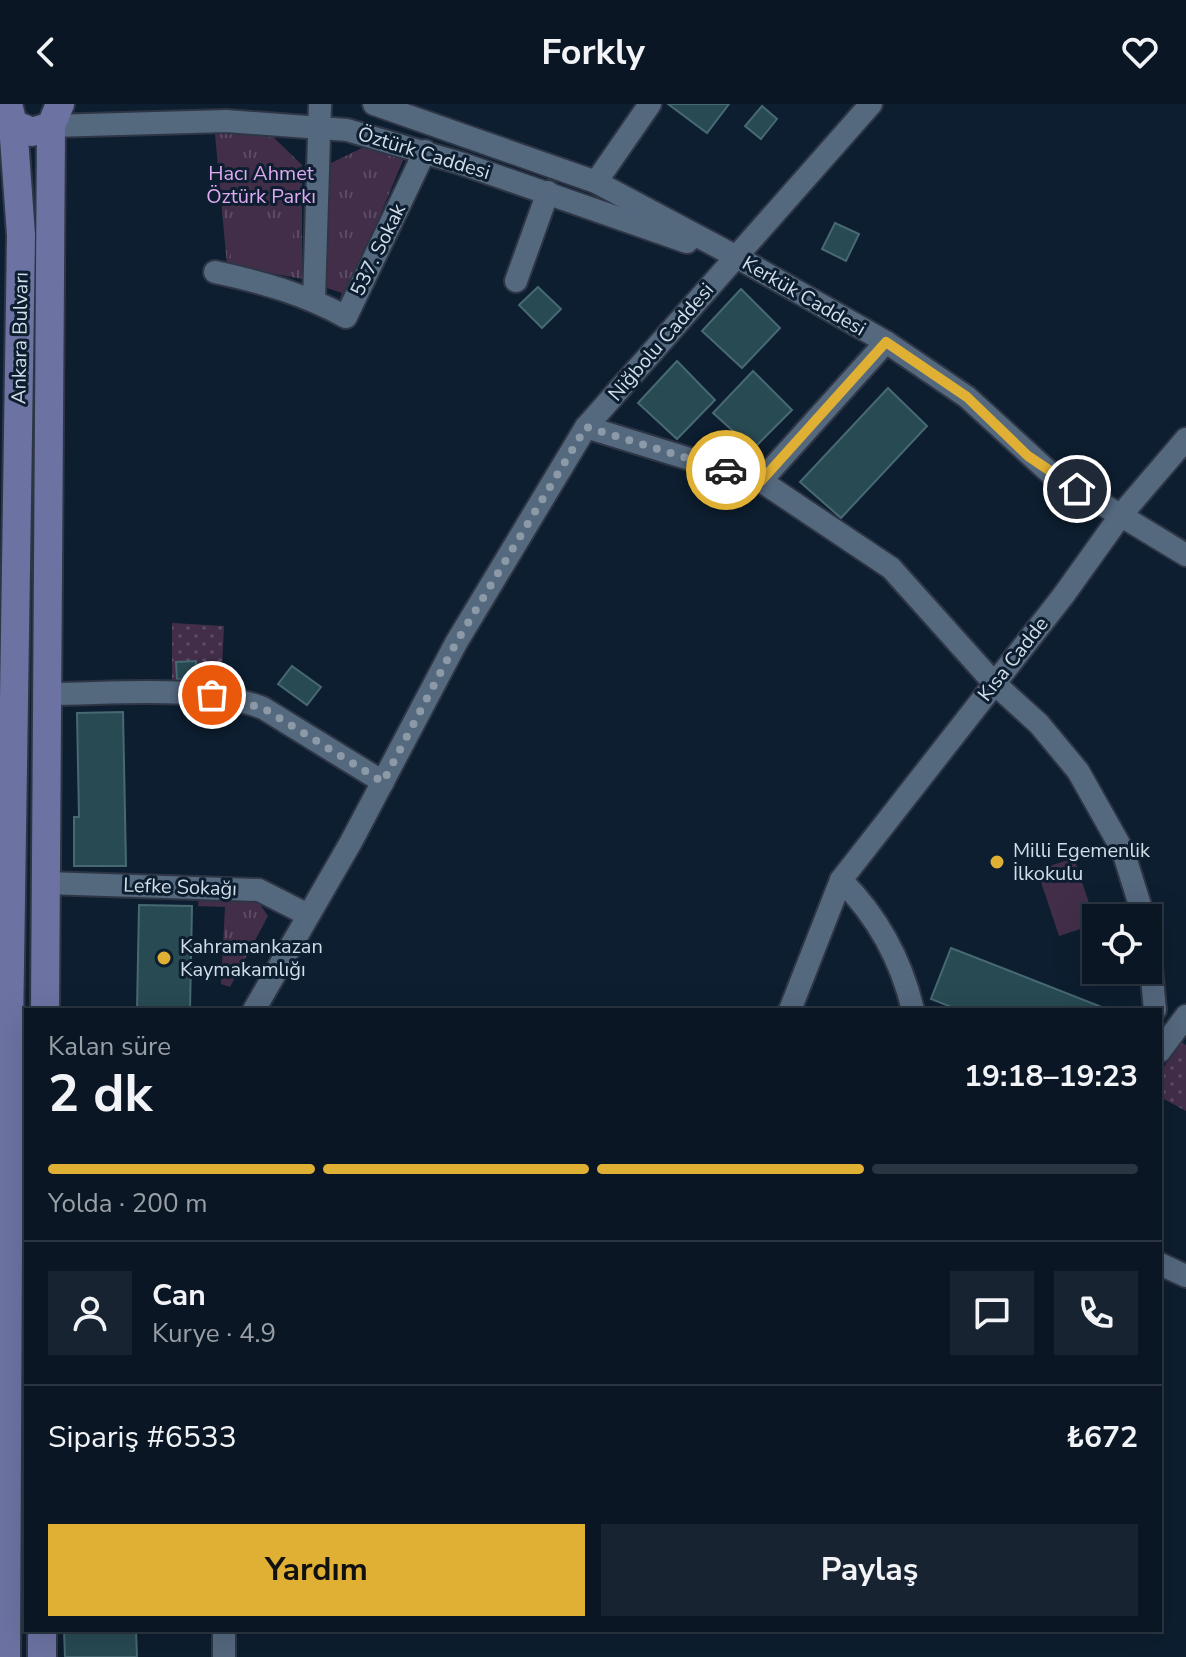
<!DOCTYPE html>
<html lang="tr">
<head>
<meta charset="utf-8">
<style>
	:root { --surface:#0a1624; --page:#182331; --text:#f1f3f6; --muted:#999fa6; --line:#2a3541; --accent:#e0b034 }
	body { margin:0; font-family:"Nunito Sans",sans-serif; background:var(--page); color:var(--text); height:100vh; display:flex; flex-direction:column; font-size:30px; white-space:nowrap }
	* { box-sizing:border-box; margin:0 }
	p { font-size:26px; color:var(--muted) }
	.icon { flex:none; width:44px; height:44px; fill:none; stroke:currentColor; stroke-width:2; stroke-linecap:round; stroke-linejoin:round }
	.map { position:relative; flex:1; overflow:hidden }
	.side { position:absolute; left:24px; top:904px; width:1138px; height:624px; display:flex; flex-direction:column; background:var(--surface); border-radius:0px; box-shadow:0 8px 32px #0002,0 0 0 2px var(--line) }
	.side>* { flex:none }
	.fabs { position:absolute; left:1082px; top:800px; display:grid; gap:16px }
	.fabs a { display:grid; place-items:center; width:80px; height:80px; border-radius:0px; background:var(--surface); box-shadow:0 8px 32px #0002,0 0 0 2px var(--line); font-size:40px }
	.pin { position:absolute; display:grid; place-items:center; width:68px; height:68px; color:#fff; margin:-34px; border:4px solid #fff; border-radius:50%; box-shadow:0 2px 8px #0007 }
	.courier { position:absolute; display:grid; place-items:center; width:80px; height:80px; margin:-40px; border:6px solid #e0b034; border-radius:50%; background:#fff; color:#222; box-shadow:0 2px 10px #0007 }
	.summary em { font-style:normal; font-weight:700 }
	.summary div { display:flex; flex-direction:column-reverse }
	.summary { display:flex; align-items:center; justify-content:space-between; height:136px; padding:0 24px }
	h1 { font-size:52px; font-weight:700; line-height:60px }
	.bar { display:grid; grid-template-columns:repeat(4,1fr); gap:12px 8px; align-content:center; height:96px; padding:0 24px }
	.bar i { height:10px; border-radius:6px; background:var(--line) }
	.bar .active { background:var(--accent) }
	.bar p { grid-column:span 4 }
	.line { display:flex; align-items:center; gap:20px; padding:0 24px; border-top:2px solid var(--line) }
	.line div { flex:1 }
	.round { display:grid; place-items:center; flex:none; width:84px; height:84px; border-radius:0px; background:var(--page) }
	.primary-button { display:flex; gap:16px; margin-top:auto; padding:16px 24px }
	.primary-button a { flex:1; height:92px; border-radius:0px; background:var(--accent); color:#111; font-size:32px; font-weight:700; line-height:92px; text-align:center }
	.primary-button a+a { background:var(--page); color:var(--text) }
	header { display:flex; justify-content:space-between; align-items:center; height:104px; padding:0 24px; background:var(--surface); font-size:36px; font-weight:700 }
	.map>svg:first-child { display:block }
	.grass { fill:url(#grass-tufts) }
	.garden { fill:url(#garden-dots) }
	.pitch { fill:#422e49 }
	.building { fill:#284a53; stroke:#476973; stroke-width:2 }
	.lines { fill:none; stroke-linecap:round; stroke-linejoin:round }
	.minor-casing { stroke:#2e3646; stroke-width:26 }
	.major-casing { stroke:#2e3646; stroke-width:32 }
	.minor { stroke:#54687e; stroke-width:22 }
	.major { stroke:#6c73a2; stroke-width:28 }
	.done { stroke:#8c9aa8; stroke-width:8; stroke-dasharray:0 14.4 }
	.route { stroke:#e0b034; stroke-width:10 }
	.poi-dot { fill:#e0b034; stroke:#0d1e30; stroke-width:3 }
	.labels { text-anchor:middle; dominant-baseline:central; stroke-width:6; stroke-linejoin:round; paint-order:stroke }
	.street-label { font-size:20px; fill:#d1dde9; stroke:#0d1e30 }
	.park-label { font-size:20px; fill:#dfaaf1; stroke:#0d1e30 }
	.poi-label { font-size:20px; fill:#d1dde9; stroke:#0d1e30; text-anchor:start }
</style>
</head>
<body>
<header><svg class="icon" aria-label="back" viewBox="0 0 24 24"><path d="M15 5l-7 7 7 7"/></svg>Forkly<svg class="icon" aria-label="heart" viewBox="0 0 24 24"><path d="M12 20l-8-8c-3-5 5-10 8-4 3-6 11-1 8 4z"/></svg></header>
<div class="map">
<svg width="1186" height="1553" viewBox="0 0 1186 1553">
	<defs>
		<pattern id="grass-tufts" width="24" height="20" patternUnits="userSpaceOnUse" patternTransform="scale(2)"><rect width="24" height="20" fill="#422e49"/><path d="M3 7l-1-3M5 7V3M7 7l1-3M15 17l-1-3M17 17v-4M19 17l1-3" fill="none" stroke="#5c4c63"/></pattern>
		<pattern id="garden-dots" width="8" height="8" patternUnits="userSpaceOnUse" patternTransform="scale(2)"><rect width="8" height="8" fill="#422e49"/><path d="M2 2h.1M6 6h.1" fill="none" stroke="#5c4c63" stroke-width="1.8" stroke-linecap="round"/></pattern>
	</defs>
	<rect width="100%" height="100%" fill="#0d1e30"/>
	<g class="grass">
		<polygon points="267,27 302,61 302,175 227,161 215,30"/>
		<polygon points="366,42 404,54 344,198 339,197 342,189 327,184 327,61"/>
		<polygon points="199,792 255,793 268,812 230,883 221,880 225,803 198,802"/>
	</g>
	<g class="garden">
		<polygon points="172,519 224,522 221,585 172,584"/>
		<polygon points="1180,937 1186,941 1186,1007 1160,993 1160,969"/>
	</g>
	<g class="pitch">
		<polygon points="228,124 293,126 292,161 231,154"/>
		<polygon points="1074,754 1096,820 1059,832 1037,766"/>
	</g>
	<g class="building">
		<polygon points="668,0 729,0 707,29"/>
		<polygon points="762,2 777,15 761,35 745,22"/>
		<polygon points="835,119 859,130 846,157 822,145"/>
		<polygon points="538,183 561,205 542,224 519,201"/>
		<polygon points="741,185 780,224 742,264 702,227"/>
		<polygon points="677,257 715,296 677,335 638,299"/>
		<polygon points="753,267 792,306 753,345 713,309"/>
		<polygon points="888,284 927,322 841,414 800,378"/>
		<polygon points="196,557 197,576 177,575 176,558"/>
		<polygon points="292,562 321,583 307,601 278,580"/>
		<polygon points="123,608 126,762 74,762 74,713 79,713 77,609"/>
		<polygon points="139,801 192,802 190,906 137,906"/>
		<polygon points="951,844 1107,905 1106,906 959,906 931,895"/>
		<polygon points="64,1526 136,1526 137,1553 65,1553"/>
	</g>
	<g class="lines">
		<defs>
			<g id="minor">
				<polyline points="374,0 596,78 735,152 886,238 967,293 1049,368 1186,451"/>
				<polyline points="51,22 226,17 347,26 460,59 687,138"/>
				<polyline points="596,78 650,0"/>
				<path d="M215 168C262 178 304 190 346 213L425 47"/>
				<polyline points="516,177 548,88"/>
				<polyline points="314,196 320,0"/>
				<polyline points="586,323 761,377 891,464 994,579 1039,620 1078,667 1123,747 1144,814"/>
				<polyline points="761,377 886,238"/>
				<path d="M48 590C115 590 200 580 263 604L383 678"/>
				<path d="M841 776C878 813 901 855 913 906"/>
				<polyline points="46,779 259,786 308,811"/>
				<polyline points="1148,832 1155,906"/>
				<polyline points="254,906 351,738 456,539 586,323 871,0"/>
				<polyline points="790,906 841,776 1063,492 1121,411 1186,335"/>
				<polyline points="1160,947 1186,912"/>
				<polyline points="1160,1160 1186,1172"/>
				<polyline points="224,1553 224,1526"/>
			</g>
			<g id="major">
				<polyline points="8,0 13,20 32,28 51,22 60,0"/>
				<polyline points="45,906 51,22"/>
				<polyline points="6,1553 9,926 21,131 13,20"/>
				<polyline points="42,1553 42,1526"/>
			</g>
		</defs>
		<use href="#minor" class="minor-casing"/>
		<use href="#major" class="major-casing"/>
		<use href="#minor" class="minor"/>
		<use href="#major" class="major"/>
	</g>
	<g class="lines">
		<polyline class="done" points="212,591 263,604 383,678 456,539 586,323 726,366"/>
		<polyline class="route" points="726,366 761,377 886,238 967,293 1028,352 1077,385"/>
	</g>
	<g class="poi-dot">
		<circle cx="997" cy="758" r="8"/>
		<circle cx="164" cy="854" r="8"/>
	</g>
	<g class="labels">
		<g class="street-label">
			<text transform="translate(424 49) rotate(17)">Öztürk Caddesi</text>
			<text transform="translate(378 146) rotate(-64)">537. Sokak</text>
			<text transform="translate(804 192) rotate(30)">Kerkük Caddesi</text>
			<text transform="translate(20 234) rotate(-89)">Ankara Bulvarı</text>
			<text transform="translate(661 238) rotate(-49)">Niğbolu Caddesi</text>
			<text transform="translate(1013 555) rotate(-52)">Kısa Cadde</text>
			<text transform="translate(180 783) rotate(2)">Lefke Sokağı</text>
		</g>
		<g class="park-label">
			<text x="261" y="69">Hacı Ahmet<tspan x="261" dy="23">Öztürk Parkı</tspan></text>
		</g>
		<g class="poi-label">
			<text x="1013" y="746">Milli Egemenlik<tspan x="1013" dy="23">İlkokulu</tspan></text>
			<text x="180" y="842">Kahramankazan<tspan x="180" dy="23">Kaymakamlığı</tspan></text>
		</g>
	</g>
</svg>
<div class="fabs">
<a><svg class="icon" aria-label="locate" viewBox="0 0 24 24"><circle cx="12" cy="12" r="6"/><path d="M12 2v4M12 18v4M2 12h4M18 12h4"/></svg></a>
</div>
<div class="pin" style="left:212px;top:591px;background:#ea580c"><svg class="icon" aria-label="bag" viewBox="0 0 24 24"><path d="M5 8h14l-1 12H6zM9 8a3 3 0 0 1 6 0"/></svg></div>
<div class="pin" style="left:1077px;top:385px;background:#1f2937"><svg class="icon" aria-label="home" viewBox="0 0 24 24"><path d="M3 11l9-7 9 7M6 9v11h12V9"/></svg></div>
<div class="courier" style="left:726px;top:366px"><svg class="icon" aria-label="car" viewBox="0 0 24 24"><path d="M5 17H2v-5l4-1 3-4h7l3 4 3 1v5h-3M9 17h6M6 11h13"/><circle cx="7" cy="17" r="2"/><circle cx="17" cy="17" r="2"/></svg></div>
<section class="side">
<div class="summary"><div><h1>2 dk</h1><p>Kalan süre</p></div><em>19:18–19:23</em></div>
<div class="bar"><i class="active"></i><i class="active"></i><i class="active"></i><i></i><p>Yolda · 200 m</p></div>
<div class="line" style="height:144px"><a class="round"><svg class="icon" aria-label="person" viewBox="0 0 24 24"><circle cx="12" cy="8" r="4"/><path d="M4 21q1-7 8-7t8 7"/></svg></a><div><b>Can</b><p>Kurye · 4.9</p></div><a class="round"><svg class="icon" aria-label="chat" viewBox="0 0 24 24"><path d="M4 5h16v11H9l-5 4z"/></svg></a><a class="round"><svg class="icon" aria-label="phone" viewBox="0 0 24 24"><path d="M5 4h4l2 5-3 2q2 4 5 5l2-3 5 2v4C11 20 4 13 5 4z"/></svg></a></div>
<div class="line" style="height:104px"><div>Sipariş #6533</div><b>₺672</b></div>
<div class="primary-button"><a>Yardım</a><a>Paylaş</a></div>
</section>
</div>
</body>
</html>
